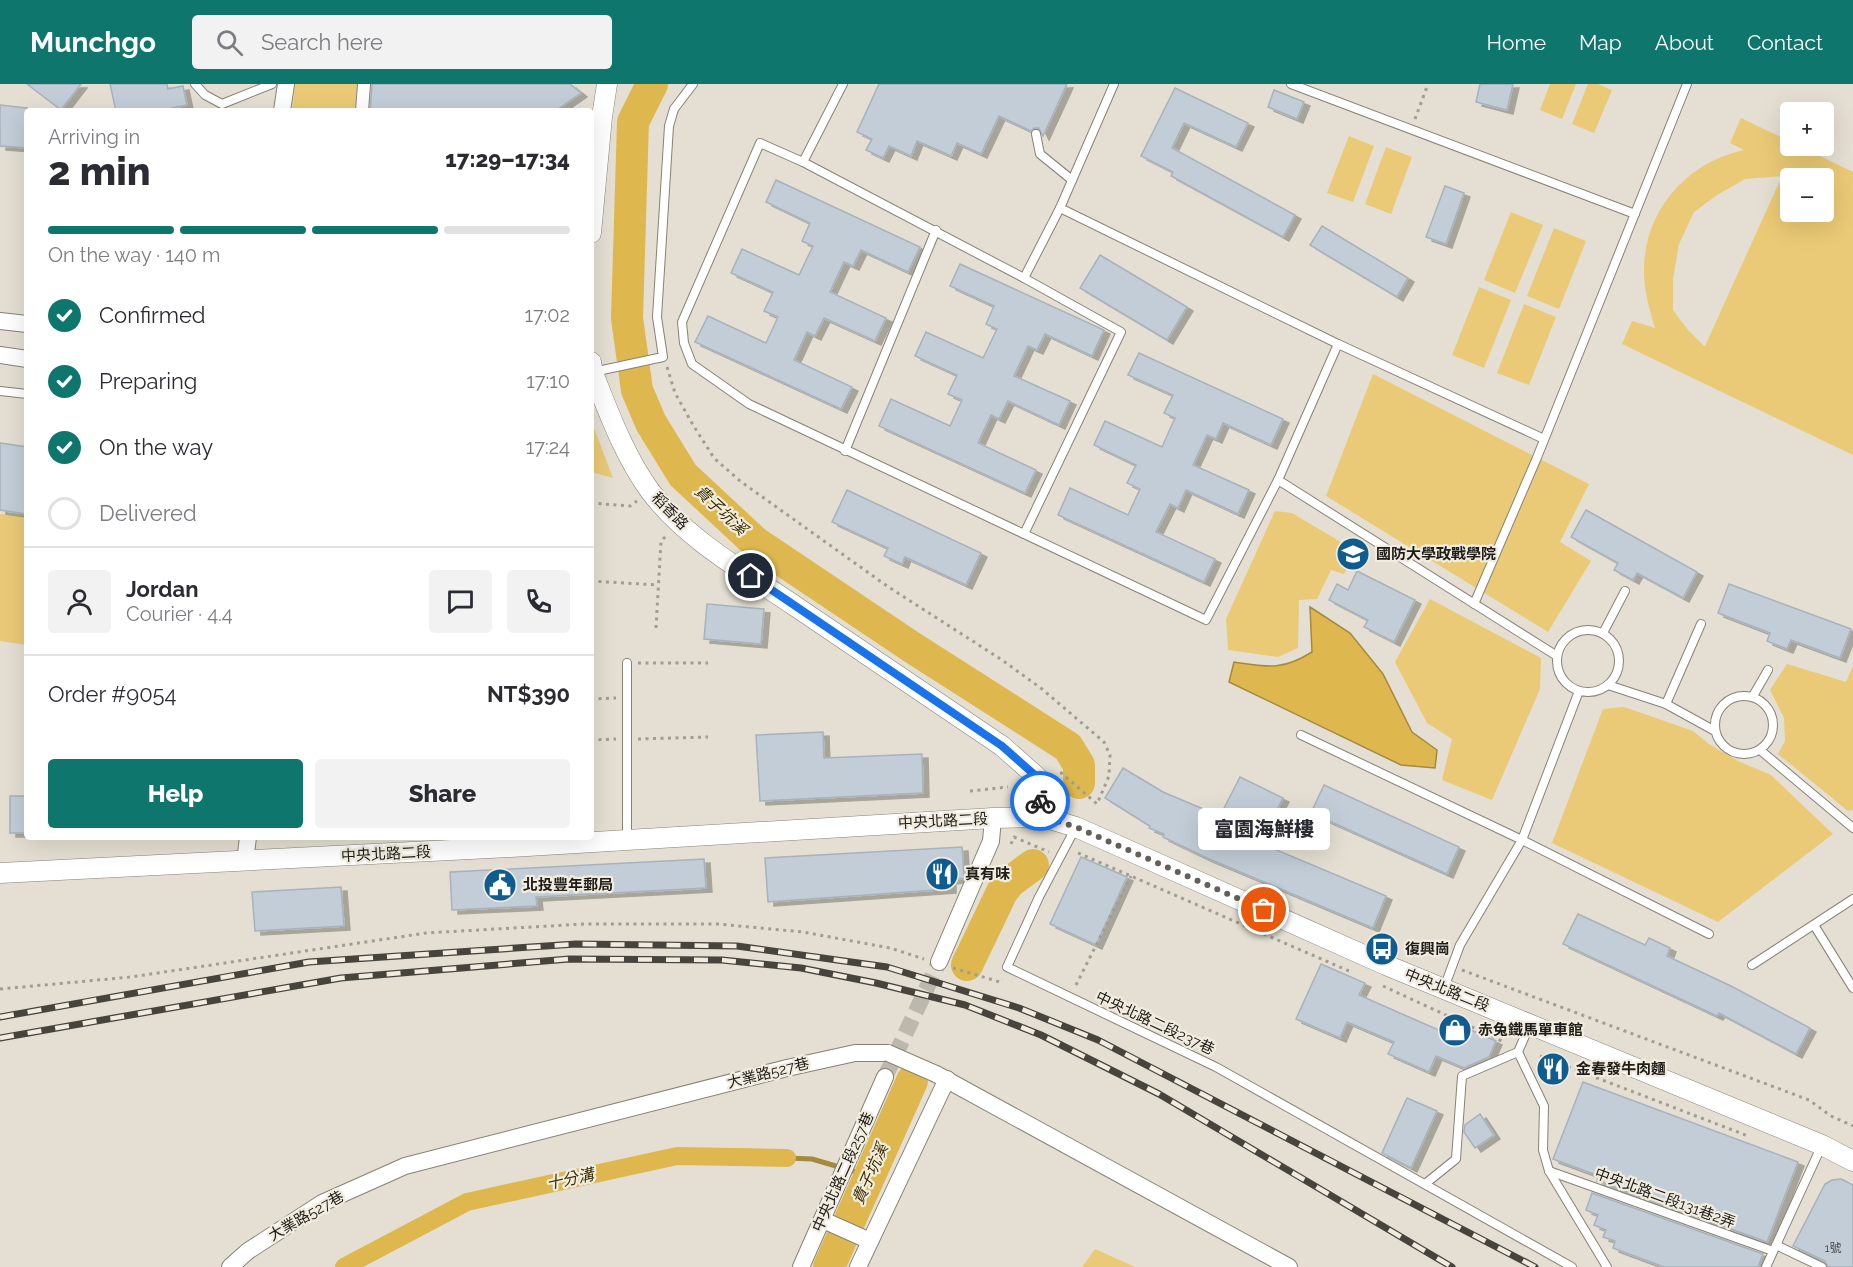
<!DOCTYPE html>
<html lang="en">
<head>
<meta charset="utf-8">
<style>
	:root { --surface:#fff; --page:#f2f2f3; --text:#2b2b33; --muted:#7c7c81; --line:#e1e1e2; --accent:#0f766e }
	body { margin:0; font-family:Raleway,"Noto Sans TC",sans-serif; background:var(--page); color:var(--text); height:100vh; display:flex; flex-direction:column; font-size:22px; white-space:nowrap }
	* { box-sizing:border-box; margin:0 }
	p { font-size:20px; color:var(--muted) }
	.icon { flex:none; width:33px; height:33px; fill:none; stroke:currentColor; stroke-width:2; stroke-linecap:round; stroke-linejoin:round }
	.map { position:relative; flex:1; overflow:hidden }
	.panel { position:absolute; left:24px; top:24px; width:570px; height:732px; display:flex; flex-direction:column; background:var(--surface); border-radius:6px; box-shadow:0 6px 24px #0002 }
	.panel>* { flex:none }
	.fabs { position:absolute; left:1780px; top:18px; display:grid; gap:12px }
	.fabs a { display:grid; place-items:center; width:54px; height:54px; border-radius:6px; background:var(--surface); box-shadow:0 6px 24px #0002; font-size:30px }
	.pin { position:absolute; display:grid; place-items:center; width:51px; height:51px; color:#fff; margin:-26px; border:3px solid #fff; border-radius:50%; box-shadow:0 2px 6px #0007 }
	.courier { position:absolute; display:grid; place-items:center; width:60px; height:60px; margin:-30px; border:4px solid #1a73e8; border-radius:50%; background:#fff; color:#222; box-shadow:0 2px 8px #0007 }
	.bubble { position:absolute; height:42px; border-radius:6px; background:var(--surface); box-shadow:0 6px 24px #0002; font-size:20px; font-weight:800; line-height:42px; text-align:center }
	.head em { font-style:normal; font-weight:800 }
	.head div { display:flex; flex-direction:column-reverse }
	.head { display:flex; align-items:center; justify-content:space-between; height:102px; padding:0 24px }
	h1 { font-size:39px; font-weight:800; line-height:45px }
	.bar { display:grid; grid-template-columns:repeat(4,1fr); gap:9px 6px; align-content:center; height:72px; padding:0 24px }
	.bar i { height:8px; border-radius:4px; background:var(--line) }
	.bar .current { background:var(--accent) }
	.bar p { grid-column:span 4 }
	.line { display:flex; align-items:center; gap:15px; padding:0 24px; border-top:2px solid var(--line) }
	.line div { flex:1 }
	.round { display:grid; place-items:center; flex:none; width:63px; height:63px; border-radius:6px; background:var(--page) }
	ol { padding:0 24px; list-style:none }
	li { display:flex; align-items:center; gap:18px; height:66px }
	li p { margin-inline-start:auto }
	li .icon { padding:6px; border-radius:50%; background:var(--accent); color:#fff; stroke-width:4 }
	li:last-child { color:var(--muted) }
	li i { width:33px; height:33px; border:3px solid var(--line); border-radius:50% }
	.action { display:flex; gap:12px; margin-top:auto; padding:12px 24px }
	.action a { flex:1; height:69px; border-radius:6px; background:var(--accent); color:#fff; font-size:24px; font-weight:800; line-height:69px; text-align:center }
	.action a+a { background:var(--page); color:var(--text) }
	header { display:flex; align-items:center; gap:36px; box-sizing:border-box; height:84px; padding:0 30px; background:var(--accent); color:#fff }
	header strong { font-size:28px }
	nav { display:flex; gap:33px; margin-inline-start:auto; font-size:21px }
	.search { width:420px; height:54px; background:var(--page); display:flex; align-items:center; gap:15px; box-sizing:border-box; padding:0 21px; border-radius:6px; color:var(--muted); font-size:22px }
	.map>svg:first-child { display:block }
	.green { fill:#eaca76; fill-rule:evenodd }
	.water { fill:#deb84f; stroke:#a4893e; stroke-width:1.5 }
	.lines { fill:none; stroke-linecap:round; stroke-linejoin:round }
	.stream { stroke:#a4893e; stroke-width:5 }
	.canal { stroke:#deb84f; stroke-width:18 }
	.river { stroke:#deb84f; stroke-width:32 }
	.building { fill:#c2cdd7; stroke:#a7b2bc; stroke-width:1.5; filter:url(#shadow) }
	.minor-tunnel { stroke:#bcb8ad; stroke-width:16; stroke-dasharray:16 8; stroke-linecap:butt }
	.service-casing { stroke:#868276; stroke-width:10 }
	.pedestrian-casing { stroke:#868276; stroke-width:14 }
	.minor-casing { stroke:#868276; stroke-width:18 }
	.tertiary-casing { stroke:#868276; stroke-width:21 }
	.path { stroke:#a19d93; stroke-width:3; stroke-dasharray:3 4.5; stroke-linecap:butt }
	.service { stroke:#fff; stroke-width:8 }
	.pedestrian { stroke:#fff; stroke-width:12 }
	.minor { stroke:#fff; stroke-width:16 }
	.tertiary { stroke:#fff; stroke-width:20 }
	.rail-casing { stroke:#47443e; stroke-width:7 }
	.rail { stroke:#f1ecdf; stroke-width:4.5; stroke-dasharray:14; stroke-linecap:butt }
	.minor-bridge-casing { stroke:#868276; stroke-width:18; stroke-linecap:butt }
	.minor-bridge { stroke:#fff; stroke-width:16 }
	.done { stroke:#636059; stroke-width:6; stroke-dasharray:0 10.8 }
	.route { stroke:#1a73e8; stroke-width:8 }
	.labels { text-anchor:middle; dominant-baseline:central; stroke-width:4.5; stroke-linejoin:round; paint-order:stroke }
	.number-label { font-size:12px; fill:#474848 }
	.street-label { font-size:15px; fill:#1e1c18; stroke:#f1ecdf }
	.poi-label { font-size:15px; font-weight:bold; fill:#1e1c18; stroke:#f1ecdf; text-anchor:start }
	.water-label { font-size:16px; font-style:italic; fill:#3e2f01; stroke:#f1ecdf }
</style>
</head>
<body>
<header>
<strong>Munchgo</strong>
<div class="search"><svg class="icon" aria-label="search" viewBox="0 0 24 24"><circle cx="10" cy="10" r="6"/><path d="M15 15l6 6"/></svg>Search here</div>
<nav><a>Home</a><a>Map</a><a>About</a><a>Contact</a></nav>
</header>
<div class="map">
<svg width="1853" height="1183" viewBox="0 0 1853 1183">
	<defs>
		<filter id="shadow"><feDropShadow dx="6" dy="4" stdDeviation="0" flood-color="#0004"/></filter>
	</defs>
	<rect width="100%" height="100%" fill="#e4dfd2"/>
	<g class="green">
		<polygon points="295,0 357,0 355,27 292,27"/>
		<polygon points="1550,0 1576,0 1562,35 1540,26"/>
		<polygon points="1588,0 1598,0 1612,6 1594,49 1572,40"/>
		<path d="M1741 34 1791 58V62H1799L1853 88V371L1622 260 1632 237 1655 244C1650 226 1644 208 1644 189 1643 128 1685 79 1744 66L1730 59ZM1782 92 1705 262H1704L1688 246 1673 226V195L1679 160 1694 128 1717 111 1745 95ZM1824 94V128H1791V94Z"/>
		<polygon points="1349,52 1374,62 1353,118 1327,109"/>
		<polygon points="1386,63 1412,73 1391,130 1365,120"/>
		<polygon points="1511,128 1543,141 1515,209 1484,196"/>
		<polygon points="1554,144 1586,157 1559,225 1527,212"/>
		<polygon points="1479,203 1511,216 1484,284 1452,271"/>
		<polygon points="1524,220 1556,233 1529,301 1497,289"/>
		<polygon points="1373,290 1589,400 1560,458 1591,477 1548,548 1326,412"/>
		<polygon points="591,336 613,394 591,388"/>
		<polygon points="1275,427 1292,429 1356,467 1344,490 1331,486 1317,515 1299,516 1298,564 1278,573 1228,566 1226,535"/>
		<polygon points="0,430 27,433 27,561 0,557"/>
		<polygon points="1430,515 1541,574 1540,605 1492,716 1442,696 1452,655 1427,639 1395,578"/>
		<polygon points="1787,580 1846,598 1853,582 1853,726 1848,727 1778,670 1785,657 1784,634 1770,606"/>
		<polygon points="1624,623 1693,647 1709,660 1738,677 1771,691 1833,750 1718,838 1552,759 1603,625"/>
		<polygon points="1095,1165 1135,1183 1082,1183"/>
	</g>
	<path class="water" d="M1310 523 1350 549 1383 590 1412 648 1437 666 1435 684 1401 681 1229 598 1234 578C1267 583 1282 587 1312 568Z"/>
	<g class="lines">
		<g class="stream">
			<polyline points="619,233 620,231 627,230"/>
			<polyline points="787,1074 812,1075 870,1092"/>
		</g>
		<polyline class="canal" points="344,1183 467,1118 677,1072 787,1074"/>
		<g class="river">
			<polyline points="652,0 633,38 627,234 637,306 651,339 683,391 755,458 913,564 1068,663 1079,681 1079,699"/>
			<polyline points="967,881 1002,808 1010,798 1033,781"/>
			<polyline points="829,1183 912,997"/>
		</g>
	</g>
	<g class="building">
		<polygon points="27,0 81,0 61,26"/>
		<polygon points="110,0 167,0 168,5 183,2 187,21 158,27 116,27"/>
		<polygon points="372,0 570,0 581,9 555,27 370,27"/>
		<polygon points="879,0 1067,0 1043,52 1039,44 1034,44 1031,47 999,32 981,70 957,59 951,72 917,57 911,72 889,62 883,74 866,66 872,55 857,48"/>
		<polygon points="1480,0 1513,0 1507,26 1476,18"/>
		<polygon points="1175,4 1248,39 1236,63 1184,39 1172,64 1295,131 1283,153 1171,92 1173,88 1141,72"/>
		<polygon points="1274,6 1304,18 1297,35 1268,23"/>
		<polygon points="0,21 27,24 27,64 0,62"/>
		<polygon points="776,96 920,163 908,188 861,166 853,182 844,178 830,208 886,234 875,257 824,234 815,252 807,248 794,276 852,303 841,325 695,258 708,232 766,259 778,233 764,227 773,208 731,189 742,165 799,191 813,162 802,157 810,139 766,118"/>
		<polygon points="1445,102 1464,109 1446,160 1426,153"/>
		<polygon points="1322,142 1408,194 1397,213 1310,161"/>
		<polygon points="1100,171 1187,223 1167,256 1080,204"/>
		<polygon points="960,180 1104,246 1092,272 1045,250 1037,266 1028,262 1014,292 1070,317 1059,341 1008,317 999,335 991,331 978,359 1036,386 1025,409 879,342 891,315 950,342 962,316 948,310 957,291 915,272 926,248 983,274 997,245 986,240 994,222 950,202"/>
		<polygon points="1139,269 1283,335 1271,361 1223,339 1216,355 1207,351 1193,381 1249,406 1238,430 1186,406 1178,424 1170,420 1156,448 1215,475 1204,498 1058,431 1070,404 1128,431 1140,405 1127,399 1136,381 1094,361 1105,337 1162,363 1175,334 1164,329 1173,311 1128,291"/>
		<polygon points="0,359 27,363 27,430 0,426"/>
		<polygon points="847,406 981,469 966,501 905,473 902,480 884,472 888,464 832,438"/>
		<polygon points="1586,426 1697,488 1683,514 1637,489 1633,496 1614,486 1618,479 1571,453"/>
		<polygon points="1357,487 1415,516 1394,558 1364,543 1368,536 1329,516 1337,500 1348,506"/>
		<polygon points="1729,500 1851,545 1840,574 1791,556 1787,565 1767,557 1770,549 1718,529"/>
		<polygon points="707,520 764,525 761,560 704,555"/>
		<polygon points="823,648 824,674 922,670 923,709 760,717 756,651"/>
		<polygon points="1123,684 1163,708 1220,732 1240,693 1283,714 1260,759 1386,812 1373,844 1207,774 1163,753 1164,750 1149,744 1150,742 1105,714"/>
		<polygon points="1324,701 1459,763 1447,790 1311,729"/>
		<rect x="10" y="712" width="17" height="37"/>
		<polygon points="962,763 964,794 950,796 950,805 768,818 765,774"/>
		<polygon points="1081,773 1127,793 1096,861 1050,840"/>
		<polygon points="704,775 706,804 536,813 537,822 452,826 450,788"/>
		<polygon points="341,803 344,842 255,847 252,808"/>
		<polygon points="1578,830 1645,861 1649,854 1670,864 1667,872 1731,902 1810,944 1796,970 1719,929 1717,932 1563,860"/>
		<polygon points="1321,880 1365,899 1359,911 1402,930 1450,951 1455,939 1496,957 1489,973 1464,984 1436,972 1429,988 1388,970 1394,958 1347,938 1340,954 1296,935"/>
		<polygon points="1583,998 1798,1078 1767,1158 1597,1097 1599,1092 1553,1075"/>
		<polygon points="1407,1014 1437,1027 1411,1084 1382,1069"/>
		<polygon points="1480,1030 1494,1051 1475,1064 1464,1048 1465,1041"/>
		<polygon points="1841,1095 1853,1101 1853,1183 1828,1183 1825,1177 1793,1162 1825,1100 1832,1096"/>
		<polygon points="1592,1109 1763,1170 1758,1183 1664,1183 1613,1164 1615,1157 1603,1153 1606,1146 1594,1141 1598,1131 1586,1126"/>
	</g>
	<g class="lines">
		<polyline class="minor-tunnel" points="885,993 939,878"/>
		<defs>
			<g id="service">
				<polyline points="195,0 205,11 222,20 272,0"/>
				<polyline points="1114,0 1060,124 1024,194 803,78 760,59 682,238 684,259 692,280 749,320 1206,536 1278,396 1338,260"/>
				<polyline points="1291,0 1635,130"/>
				<polyline points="1036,50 1040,70 1072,96"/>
				<polyline points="803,78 843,0"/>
				<polyline points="1060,124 1338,260 1544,355"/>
				<polyline points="593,288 663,273 657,233 669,42 674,25 693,0"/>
				<polyline points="0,307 27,310"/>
				<polyline points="845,367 936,146"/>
				<polyline points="1278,396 1557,572"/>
				<polyline points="1024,450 1121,248 1024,194"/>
				<polyline points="1474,520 1536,376 1687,0"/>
				<circle cx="1588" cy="577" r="31"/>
				<polyline points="1603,549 1625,507"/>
				<polyline points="627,579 627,755"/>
				<polyline points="1608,601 1666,620 1715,647"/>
				<circle cx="1744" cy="641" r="29"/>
				<polyline points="1753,612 1768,586"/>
				<polyline points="1666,620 1701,540"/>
				<polyline points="1301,651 1522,756 1709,850"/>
				<polyline points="1760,666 1853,744"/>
				<polyline points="1076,743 1039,813 1007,883 1216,983 1572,1183"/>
				<polyline points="1814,841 1853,904"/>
				<polyline points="1752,881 1853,815"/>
				<polyline points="1444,904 1460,861 1522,756 1579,607"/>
				<polyline points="1530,940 1518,968 1544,1022 1543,1066 1549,1087 1607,1183"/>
				<polyline points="1549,1087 1773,1167"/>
				<polyline points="1425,1100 1456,1075 1462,992 1518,968"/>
				<polyline points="1776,1161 1822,1183"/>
				<polyline points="1766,1183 1822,1061"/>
			</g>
			<polyline id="pedestrian" points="362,27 364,0"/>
			<g id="minor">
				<polyline points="282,27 286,0"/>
				<polyline points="0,237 27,240"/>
				<polyline points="0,271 27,275"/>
				<polyline points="245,778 248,753"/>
				<polyline points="939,878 991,757 993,734"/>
				<polyline points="936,990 1289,1183"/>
				<polyline points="823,1136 870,1157"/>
				<polyline points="230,1183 248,1167 322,1119 405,1082 787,984 855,969 888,969"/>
				<polyline points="801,1183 885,993"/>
				<polyline points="858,1183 947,995"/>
			</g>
			<g id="tertiary">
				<polyline points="591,149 602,33 607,0"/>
				<path d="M591 278 593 289C609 329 624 371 650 407 687 456 745 488 795 522 864 569 933 615 1002 662L1037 693 1043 733"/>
				<polyline points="0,789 511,763 993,734 1043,733 1076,743 1386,881 1822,1061 1853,1077"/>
			</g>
		</defs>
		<use href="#service" class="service-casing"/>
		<use href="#pedestrian" class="pedestrian-casing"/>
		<use href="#minor" class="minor-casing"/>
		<use href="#tertiary" class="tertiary-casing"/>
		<g class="path">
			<polyline points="1415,35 1428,0"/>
			<polyline points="667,283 675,309 693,341 714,374 740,397 887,502 1002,576 1042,605 1104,658 1110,671 1109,692 1097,720 1059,687"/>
			<polyline points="591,419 630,422 637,417"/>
			<polyline points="591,497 658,501"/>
			<polyline points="656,544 661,457 666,452"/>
			<polyline points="638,579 708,579"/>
			<polyline points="591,615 616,614"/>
			<polyline points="638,655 708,653"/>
			<polyline points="591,656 616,655"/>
			<polyline points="970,707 1008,703"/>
			<polyline points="1011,760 1014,753 1049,768"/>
			<polyline points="1078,769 1349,887"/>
			<polyline points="953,884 1000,898 1002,895"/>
			<polyline points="1462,886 1809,1016 1831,1032 1853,1042"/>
			<polyline points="1076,901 1131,792"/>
			<polyline points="1383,902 1504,958"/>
			<polyline points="0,905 131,893 426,849 584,840 718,840 803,848 890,864 924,875"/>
			<polyline points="1540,972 1748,1052"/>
		</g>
		<use href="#service" class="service"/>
		<use href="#pedestrian" class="pedestrian"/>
		<use href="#minor" class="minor"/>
		<use href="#tertiary" class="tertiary"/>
		<defs>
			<g id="rail">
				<polyline points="0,933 309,878 576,860 737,862 887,883 1019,924 1098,956 1535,1183"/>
				<polyline points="0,954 341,894 569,875 722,876 801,884 876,899 965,921 1041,951 1159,1010 1452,1183"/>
			</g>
		</defs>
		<use href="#rail" class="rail-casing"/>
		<use href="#rail" class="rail"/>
		<defs>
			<polyline id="minor-bridge" points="888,969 936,990"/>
		</defs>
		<use href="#minor-bridge" class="minor-bridge-casing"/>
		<use href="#minor-bridge" class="minor-bridge"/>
	</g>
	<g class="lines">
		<polyline class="done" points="1040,717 1043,733 1076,743 1264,826"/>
		<polyline class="route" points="751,492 1002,662 1037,693 1040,717"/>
	</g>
	<defs>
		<symbol id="university-disc" viewBox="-11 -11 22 22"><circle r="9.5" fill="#0f5d90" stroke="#f1ecdf"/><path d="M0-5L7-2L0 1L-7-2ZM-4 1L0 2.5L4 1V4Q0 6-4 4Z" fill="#fff"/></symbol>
		<symbol id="restaurant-disc" viewBox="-11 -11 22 22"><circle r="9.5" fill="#0f5d90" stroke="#f1ecdf"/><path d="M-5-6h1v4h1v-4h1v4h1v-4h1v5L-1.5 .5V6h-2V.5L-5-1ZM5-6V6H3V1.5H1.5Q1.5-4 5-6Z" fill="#fff"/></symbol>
		<symbol id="civic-disc" viewBox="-11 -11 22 22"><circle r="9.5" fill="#0f5d90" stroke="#f1ecdf"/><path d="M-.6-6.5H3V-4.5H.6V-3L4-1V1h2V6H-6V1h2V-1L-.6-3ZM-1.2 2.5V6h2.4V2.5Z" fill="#fff"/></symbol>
		<symbol id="bus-disc" viewBox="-11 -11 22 22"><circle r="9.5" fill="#0f5d90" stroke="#f1ecdf"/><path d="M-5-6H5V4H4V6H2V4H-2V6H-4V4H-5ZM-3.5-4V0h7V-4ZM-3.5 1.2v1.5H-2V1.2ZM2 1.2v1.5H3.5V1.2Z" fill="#fff"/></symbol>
		<symbol id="shop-disc" viewBox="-11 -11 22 22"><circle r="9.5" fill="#0f5d90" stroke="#f1ecdf"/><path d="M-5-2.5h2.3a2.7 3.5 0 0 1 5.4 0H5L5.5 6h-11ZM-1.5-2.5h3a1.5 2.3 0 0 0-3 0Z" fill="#fff"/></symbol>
	</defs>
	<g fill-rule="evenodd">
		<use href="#university-disc" x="1334" y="451" width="38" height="38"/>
		<use href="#restaurant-disc" x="923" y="771" width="38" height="38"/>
		<use href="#civic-disc" x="481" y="782" width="38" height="38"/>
		<use href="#bus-disc" x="1363" y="846" width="38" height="38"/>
		<use href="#shop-disc" x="1436" y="927" width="38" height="38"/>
		<use href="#restaurant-disc" x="1534" y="966" width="38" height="38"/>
	</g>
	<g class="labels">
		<g class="number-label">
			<text x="1833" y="1164">1號</text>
		</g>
		<g class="street-label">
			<text transform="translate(670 427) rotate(46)">稻香路</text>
			<text transform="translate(943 737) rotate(-3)">中央北路二段</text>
			<text transform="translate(386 770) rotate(-3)">中央北路二段</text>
			<text transform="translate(1447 906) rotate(22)">中央北路二段</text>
			<text transform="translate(1155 939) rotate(25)">中央北路二段237巷</text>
			<text transform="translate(768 989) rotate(-14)">大業路527巷</text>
			<text transform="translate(843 1088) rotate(-66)">中央北路二段257巷</text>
			<text transform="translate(1665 1114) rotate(20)">中央北路二段131巷2弄</text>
			<text transform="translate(306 1132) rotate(-30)">大業路527巷</text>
		</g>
		<g class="poi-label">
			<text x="1376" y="470">國防大學政戰學院</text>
			<text x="965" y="790">真有味</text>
			<text x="523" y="801">北投豐年郵局</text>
			<text x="1405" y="865">復興崗</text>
			<text x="1478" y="946">赤兔鐵馬單車館</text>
			<text x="1576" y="985">金春發牛肉麵</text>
		</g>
		<g class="water-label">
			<text transform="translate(721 426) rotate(43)">貴子坑溪</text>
			<text transform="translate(870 1090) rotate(-66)">貴子坑溪</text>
			<text transform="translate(570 1095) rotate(-12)">十分溝</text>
		</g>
	</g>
</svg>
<div class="fabs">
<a>+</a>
<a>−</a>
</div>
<div class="pin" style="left:1264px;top:826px;background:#ea580c"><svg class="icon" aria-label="bag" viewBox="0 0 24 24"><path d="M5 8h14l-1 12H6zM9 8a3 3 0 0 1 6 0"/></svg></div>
<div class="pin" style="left:751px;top:492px;background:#1f2937"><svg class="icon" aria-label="home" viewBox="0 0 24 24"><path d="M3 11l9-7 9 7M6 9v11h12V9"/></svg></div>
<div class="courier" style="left:1040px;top:717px"><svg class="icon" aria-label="bike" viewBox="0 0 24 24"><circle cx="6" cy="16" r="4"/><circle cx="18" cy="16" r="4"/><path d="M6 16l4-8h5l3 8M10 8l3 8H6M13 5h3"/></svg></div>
<div class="bubble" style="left:1198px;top:724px;width:132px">富園海鮮樓</div>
<section class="panel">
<div class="head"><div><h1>2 min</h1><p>Arriving in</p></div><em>17:29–17:34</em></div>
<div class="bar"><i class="current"></i><i class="current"></i><i class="current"></i><i></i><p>On the way · 140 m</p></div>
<ol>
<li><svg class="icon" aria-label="check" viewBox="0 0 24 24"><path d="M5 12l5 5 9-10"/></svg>Confirmed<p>17:02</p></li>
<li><svg class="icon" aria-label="check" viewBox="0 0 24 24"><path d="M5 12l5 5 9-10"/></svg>Preparing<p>17:10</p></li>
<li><svg class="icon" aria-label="check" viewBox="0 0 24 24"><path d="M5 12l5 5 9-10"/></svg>On the way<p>17:24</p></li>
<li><i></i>Delivered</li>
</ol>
<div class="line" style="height:108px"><a class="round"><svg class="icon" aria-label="person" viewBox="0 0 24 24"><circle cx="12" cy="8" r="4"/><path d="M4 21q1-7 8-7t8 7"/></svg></a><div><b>Jordan</b><p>Courier · 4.4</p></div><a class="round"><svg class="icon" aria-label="chat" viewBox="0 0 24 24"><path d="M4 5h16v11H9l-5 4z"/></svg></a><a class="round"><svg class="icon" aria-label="phone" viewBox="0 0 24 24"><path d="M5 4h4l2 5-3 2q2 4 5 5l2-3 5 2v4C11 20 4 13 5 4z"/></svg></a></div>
<div class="line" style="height:78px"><div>Order #9054</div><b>NT$390</b></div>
<div class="action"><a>Help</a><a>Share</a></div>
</section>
</div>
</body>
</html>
